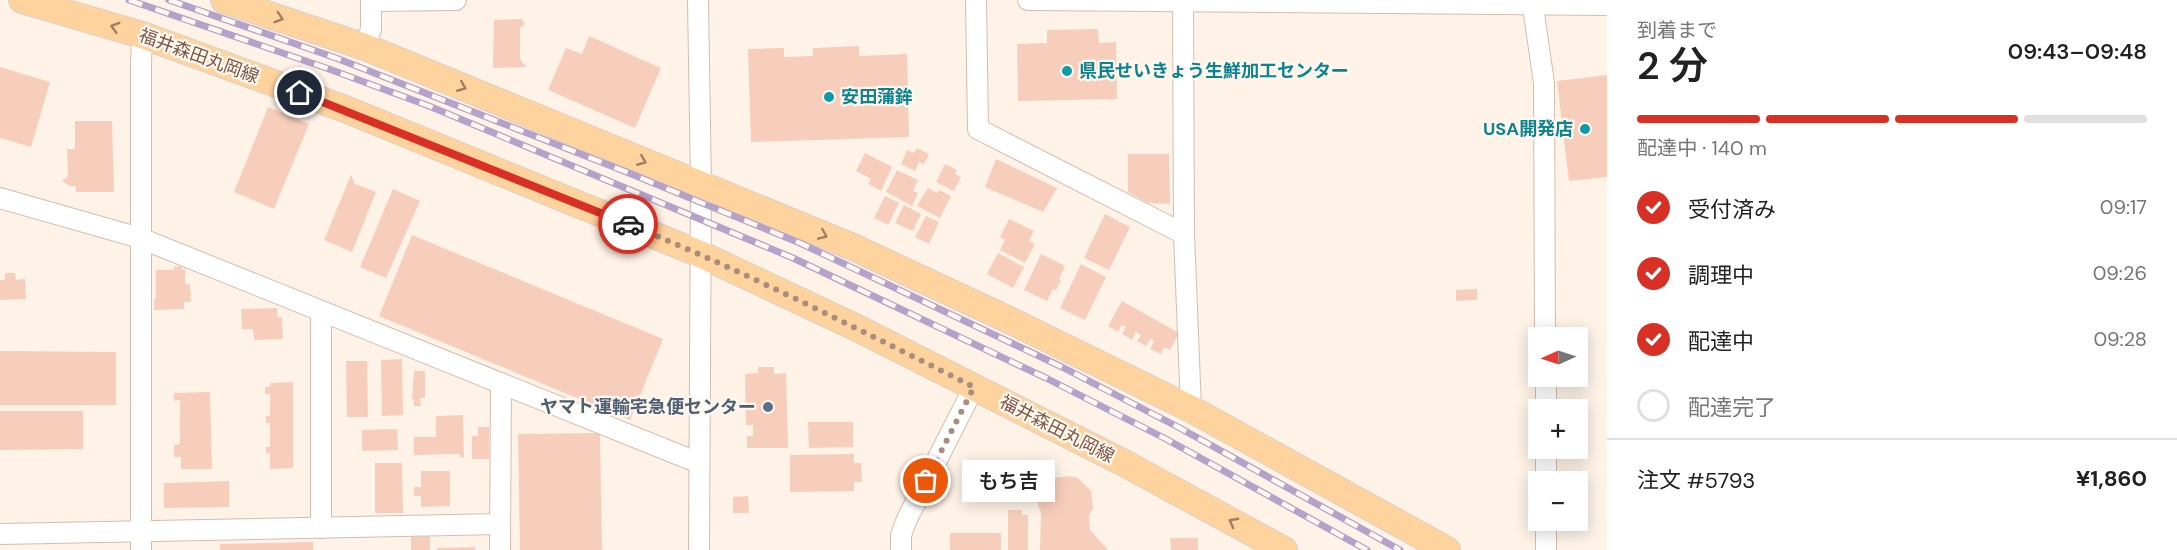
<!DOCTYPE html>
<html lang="ja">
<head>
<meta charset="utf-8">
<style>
	:root { --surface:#fff; --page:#f6f6f6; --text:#222; --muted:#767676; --line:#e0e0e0; --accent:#d93025 }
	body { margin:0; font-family:"DM Sans","Noto Sans JP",sans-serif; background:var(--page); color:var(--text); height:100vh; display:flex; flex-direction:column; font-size:22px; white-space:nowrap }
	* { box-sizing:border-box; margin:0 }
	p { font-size:20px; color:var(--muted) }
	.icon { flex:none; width:33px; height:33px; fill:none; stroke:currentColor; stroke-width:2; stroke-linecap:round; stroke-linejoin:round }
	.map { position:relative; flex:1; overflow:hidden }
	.details { display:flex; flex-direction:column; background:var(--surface); width:570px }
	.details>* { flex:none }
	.needle { width:39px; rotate:267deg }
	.fabs { position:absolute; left:1528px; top:327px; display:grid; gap:12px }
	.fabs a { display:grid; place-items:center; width:60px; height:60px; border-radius:0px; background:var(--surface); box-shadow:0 3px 15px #0003; font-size:30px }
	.pin { position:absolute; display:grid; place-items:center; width:51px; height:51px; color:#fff; margin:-26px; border:3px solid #fff; border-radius:50%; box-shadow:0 2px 6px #0007 }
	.courier { position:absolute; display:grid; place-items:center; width:60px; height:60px; margin:-30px; border:4px solid #d93025; border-radius:50%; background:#fff; color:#222; box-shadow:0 2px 8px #0007 }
	.bubble { position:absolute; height:42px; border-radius:0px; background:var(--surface); box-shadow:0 3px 15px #0003; font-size:20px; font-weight:600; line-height:42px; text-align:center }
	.overview em { font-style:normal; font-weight:600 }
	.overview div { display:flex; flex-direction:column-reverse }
	.overview { display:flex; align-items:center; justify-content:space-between; height:102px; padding:0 30px }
	h1 { font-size:39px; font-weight:600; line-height:45px }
	.bar { display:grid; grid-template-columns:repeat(4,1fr); gap:9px 6px; align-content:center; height:72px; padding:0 30px }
	.bar i { height:8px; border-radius:4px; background:var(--line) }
	.bar .current { background:var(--accent) }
	.bar p { grid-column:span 4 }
	.line { display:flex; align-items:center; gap:15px; padding:0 30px; border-top:2px solid var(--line) }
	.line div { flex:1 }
	ol { padding:0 30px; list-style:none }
	li { display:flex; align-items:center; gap:18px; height:66px }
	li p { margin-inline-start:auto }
	li .icon { padding:6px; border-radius:50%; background:var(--accent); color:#fff; stroke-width:4 }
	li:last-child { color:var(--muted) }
	li i { width:33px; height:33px; border:3px solid var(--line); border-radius:50% }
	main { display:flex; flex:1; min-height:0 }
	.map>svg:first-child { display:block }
	.building { fill:#f7cebb }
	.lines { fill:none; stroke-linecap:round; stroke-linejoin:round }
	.minor-casing { stroke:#d5bcad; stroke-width:22 }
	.major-casing { stroke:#dad0cb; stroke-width:28 }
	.minor { stroke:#fff; stroke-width:20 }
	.major { stroke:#ffd39d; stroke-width:26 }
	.rail-casing { stroke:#b5a2cb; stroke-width:7 }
	.rail { stroke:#fff8ef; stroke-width:4.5; stroke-dasharray:14; stroke-linecap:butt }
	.oneway { stroke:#a37c61 }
	.done { stroke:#aa8d7f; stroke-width:6; stroke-dasharray:0 10.8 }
	.route { stroke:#d93025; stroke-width:8 }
	.culture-dot { fill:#0f9aa8; stroke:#fff8ef; stroke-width:2 }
	.service-dot { fill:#5c6f8a; stroke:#fff8ef; stroke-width:2 }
	.labels { text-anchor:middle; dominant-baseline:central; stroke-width:4.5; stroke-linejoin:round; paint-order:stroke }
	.street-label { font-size:18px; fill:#7c5647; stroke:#fff8ef }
	.culture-label { font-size:18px; font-weight:bold; fill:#0d838f; stroke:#fff8ef; text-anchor:start }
	.service-label { font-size:18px; font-weight:bold; fill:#4e5e75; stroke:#fff8ef; text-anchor:end }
</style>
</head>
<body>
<main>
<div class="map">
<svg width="1607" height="550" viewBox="0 0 1607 550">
	<rect width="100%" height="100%" fill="#fff3e7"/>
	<g class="building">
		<polygon points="522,19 525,24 520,28 520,59 526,67 493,68 494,20"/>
		<polygon points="1098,29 1099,43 1116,42 1117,99 1018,101 1017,44 1047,43 1047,30"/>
		<polygon points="589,36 661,68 635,128 548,90 566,48 582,54"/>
		<polygon points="859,46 859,56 907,54 909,137 751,142 748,49 784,48 784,57 813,56 813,48"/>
		<polygon points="0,67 50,82 31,147 0,138"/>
		<polygon points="1607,75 1607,177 1569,181 1557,81"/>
		<polygon points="268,107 309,124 274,209 234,192"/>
		<polygon points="75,121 112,121 114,192 76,192 76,186 70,186 62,181 68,176 67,149 75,149"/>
		<polygon points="917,148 929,154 924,164 919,162 915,171 901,164 907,150 914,153"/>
		<polygon points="865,153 892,167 881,191 868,184 871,179 856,171"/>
		<polygon points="1128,154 1169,154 1170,204 1148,203 1128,192"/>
		<polygon points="996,159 1057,188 1043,212 985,187"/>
		<polygon points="945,164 957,170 955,174 961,177 954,191 936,182"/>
		<polygon points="897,170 918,180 913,191 918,193 912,206 886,192"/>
		<polygon points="351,175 355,184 376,192 352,252 324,240"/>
		<polygon points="928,188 937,193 939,190 951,196 940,218 917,206"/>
		<polygon points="393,189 420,201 386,278 360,267"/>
		<polygon points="885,196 899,203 888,225 874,218"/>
		<polygon points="904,205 921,214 913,231 895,223"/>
		<polygon points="1105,214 1130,227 1109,270 1084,258"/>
		<polygon points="926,216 939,222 929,244 915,237"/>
		<polygon points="1009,219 1034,231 1029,241 1035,244 1025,263 1000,250 1005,240 1000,237"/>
		<polygon points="412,235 663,339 630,420 379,316"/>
		<polygon points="998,253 1024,267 1013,288 987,274"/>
		<polygon points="1041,254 1065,266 1059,279 1061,280 1056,290 1053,289 1047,301 1024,290"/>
		<polygon points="1081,264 1106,277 1085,320 1060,308"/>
		<polygon points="182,266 182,270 185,269 185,284 190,284 191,302 184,302 184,309 154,310 154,299 156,299 156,270 174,270 174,267"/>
		<polygon points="5,273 15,273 16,280 25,279 26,299 0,300 0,280 5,280"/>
		<polygon points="1477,289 1477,300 1456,301 1456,290"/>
		<polygon points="1122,301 1179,333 1170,350 1164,347 1161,354 1150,349 1154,341 1150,339 1146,346 1137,341 1141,335 1136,332 1132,340 1122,334 1126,327 1122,325 1118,332 1108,326"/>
		<polygon points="277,308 277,317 282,317 283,339 254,340 253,329 242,329 241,309"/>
		<polygon points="0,351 116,352 116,405 0,405"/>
		<polygon points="402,359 403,415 382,416 381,360"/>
		<polygon points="346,361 367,361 368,417 347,417"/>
		<polygon points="758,367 774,367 774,374 786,373 788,448 747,448 747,436 753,436 753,425 746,425 745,374 758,373"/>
		<polygon points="414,371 425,371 425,398 420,398 421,406 414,406 414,399 412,399"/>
		<polygon points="293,382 293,468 270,469 270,453 266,453 266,447 270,447 270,423 266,423 266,416 270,416 270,394 265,394 265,387 270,387 270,383"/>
		<polygon points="210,392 212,469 181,469 181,457 174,457 174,445 180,444 180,400 174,401 174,393"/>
		<polygon points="0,411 83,411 83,449 0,450"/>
		<polygon points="463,415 464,457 460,457 460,454 414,455 414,437 436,437 436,416"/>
		<polygon points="808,422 853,422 853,447 809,448"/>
		<polygon points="478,427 489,427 489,459 472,459 472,436 478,436"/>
		<polygon points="397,429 398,450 362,451 362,430"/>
		<polygon points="600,433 602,550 520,550 518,434"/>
		<polygon points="854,454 854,463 861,463 862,482 854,482 854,491 790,492 790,455"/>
		<polygon points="375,463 402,463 403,513 375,513"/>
		<polygon points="421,471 450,471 450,506 421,507 421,496 414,496 414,487 421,487"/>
		<polygon points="1069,476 1078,478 1091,491 1093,508 1089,516 1090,530 1108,550 1040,550 1041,514 1037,501 1041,488 1053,478"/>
		<polygon points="229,481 229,507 164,508 164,483"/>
		<polygon points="748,496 749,513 733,513 733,497"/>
		<polygon points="1008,510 1022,510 1022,515 1028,515 1028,550 1008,550"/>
		<rect x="950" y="533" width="51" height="17"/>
		<polygon points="430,536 430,550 411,550 411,537"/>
		<polygon points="1170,538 1198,538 1198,550 1171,550"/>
		<polygon points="313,542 313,550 220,550 220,544"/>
		<polygon points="475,547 475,550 437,550 437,548"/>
	</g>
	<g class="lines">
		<defs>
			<g id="minor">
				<polyline points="698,0 701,185 699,550"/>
				<polyline points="976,0 978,129 1184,234"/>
				<polyline points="1028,0 1607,5"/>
				<polyline points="1183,0 1184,234 1191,409"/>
				<polyline points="1532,0 1544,83 1545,338"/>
				<polyline points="371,1 456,0"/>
				<polyline points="365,47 371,29 371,0"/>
				<polyline points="0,198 140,238 699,463"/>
				<polyline points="1546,376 1546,410"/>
				<polyline points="1546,448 1546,482"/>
				<polyline points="1546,520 1546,550"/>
				<polyline points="321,528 321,312"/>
				<polyline points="0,534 500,524"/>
				<polyline points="141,550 141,64 142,35"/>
				<polyline points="500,550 501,383"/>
				<polyline points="901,550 901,535 907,519 974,387"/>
			</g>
			<g id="major">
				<polyline points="22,0 142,35 345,109 700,254 855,327 1124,463 1284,550"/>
				<polyline points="224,0 365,47 853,247 1009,320 1191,409 1447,550"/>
			</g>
		</defs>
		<use href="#minor" class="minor-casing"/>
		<use href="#major" class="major-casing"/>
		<use href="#minor" class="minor"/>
		<use href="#major" class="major"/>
		<defs>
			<g id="rail">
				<polyline points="129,0 329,69 429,106 793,258 1048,379 1166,439 1367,550"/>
				<polyline points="169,0 336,58 624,171 800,243 1062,367 1178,427 1400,550"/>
			</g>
		</defs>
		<use href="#rail" class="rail-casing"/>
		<use href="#rail" class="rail"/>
	</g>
	<defs><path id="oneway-chevron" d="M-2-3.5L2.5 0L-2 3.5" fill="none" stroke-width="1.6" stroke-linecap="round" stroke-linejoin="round" transform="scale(1.5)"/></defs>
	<g class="oneway">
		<use href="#oneway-chevron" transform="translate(279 18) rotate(18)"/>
		<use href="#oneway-chevron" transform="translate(115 27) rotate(-164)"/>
		<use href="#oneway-chevron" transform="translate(462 87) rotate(22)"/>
		<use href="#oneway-chevron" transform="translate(642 161) rotate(22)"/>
		<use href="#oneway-chevron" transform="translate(823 235) rotate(23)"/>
		<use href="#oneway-chevron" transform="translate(1233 522) rotate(-152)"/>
	</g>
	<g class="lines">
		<path class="done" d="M628 224C746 272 860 330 974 387L926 481"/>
		<polyline class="route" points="300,93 628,224"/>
	</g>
	<g class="culture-dot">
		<circle cx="1067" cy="71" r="6"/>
		<circle cx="829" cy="97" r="6"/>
		<circle cx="1585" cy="129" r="6"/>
	</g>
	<circle class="service-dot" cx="768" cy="407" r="6"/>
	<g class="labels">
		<g class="street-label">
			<text transform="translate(199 56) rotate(20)">福井森田丸岡線</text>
			<text transform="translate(1057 429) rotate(27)">福井森田丸岡線</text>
		</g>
		<g class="culture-label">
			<text x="1079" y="71">県民せいきょう生鮮加工センター</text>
			<text x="841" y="97">安田蒲鉾</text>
			<text x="1573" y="129" text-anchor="end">USA開発店</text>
		</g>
		<g class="service-label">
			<text x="756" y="407">ヤマト運輸宅急便センター</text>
		</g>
	</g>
</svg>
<div class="fabs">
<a><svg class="needle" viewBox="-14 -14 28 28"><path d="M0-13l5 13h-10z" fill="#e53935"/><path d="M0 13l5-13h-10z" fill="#767676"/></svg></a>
<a>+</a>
<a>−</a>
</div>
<div class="pin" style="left:926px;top:481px;background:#ea580c"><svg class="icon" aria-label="bag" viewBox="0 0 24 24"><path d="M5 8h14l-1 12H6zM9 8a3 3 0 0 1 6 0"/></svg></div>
<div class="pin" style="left:300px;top:93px;background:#1f2937"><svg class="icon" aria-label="home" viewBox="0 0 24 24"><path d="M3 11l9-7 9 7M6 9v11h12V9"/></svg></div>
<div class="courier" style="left:628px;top:224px"><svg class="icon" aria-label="car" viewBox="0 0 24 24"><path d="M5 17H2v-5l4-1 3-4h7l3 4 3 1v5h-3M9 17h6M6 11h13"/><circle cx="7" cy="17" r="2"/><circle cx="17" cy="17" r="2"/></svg></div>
<div class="bubble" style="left:962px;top:460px;width:93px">もち吉</div>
</div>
<section class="details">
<div class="overview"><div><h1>2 分</h1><p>到着まで</p></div><em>09:43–09:48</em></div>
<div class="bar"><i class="current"></i><i class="current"></i><i class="current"></i><i></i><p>配達中 · 140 m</p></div>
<ol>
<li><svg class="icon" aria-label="check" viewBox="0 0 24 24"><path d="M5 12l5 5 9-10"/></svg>受付済み<p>09:17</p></li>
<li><svg class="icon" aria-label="check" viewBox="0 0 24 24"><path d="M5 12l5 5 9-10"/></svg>調理中<p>09:26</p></li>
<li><svg class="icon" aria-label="check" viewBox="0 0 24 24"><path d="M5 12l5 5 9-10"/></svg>配達中<p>09:28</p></li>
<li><i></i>配達完了</li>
</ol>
<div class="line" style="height:78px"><div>注文 #5793</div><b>¥1,860</b></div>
</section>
</main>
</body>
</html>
